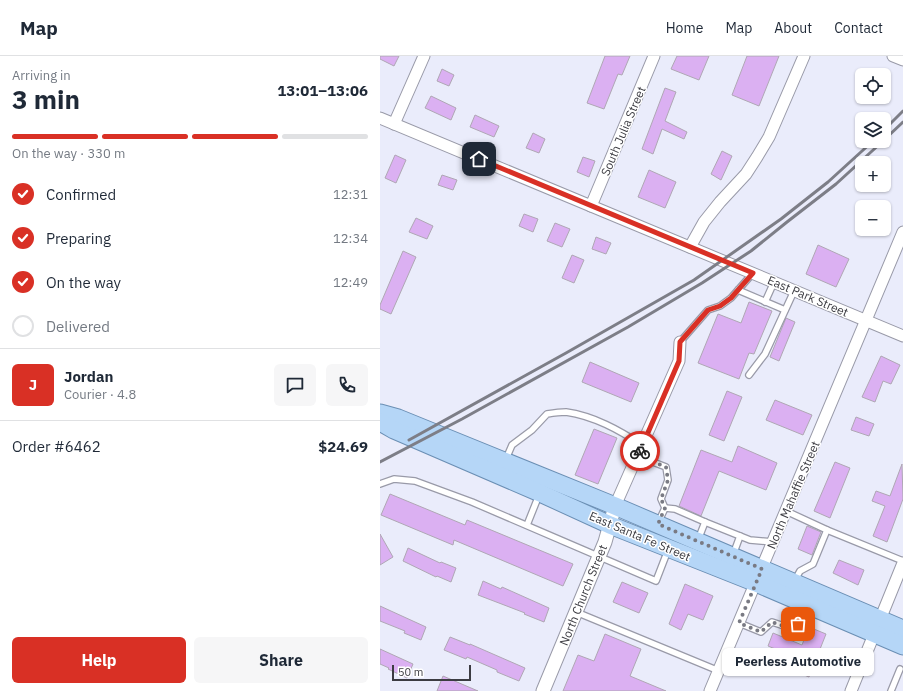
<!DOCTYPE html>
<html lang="en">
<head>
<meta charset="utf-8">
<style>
	:root { --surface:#fff; --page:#f6f6f7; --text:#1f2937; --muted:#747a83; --line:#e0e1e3; --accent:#d93025 }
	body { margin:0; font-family:"IBM Plex Sans",sans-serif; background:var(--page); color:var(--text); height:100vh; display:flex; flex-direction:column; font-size:15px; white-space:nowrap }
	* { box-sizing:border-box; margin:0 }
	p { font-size:13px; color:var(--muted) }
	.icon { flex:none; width:22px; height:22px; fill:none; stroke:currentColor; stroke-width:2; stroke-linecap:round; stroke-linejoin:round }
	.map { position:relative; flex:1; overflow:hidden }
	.drawer { display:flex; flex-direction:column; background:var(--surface); width:380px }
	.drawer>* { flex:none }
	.tools { position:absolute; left:475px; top:12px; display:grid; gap:8px }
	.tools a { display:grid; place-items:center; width:36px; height:36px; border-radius:6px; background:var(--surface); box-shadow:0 1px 3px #0004; font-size:20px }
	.scale { position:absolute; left:12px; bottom:10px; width:79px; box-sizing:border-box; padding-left:4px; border:2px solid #3c3c42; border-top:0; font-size:11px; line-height:14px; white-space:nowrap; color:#3c3c42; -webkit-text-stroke:3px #fff; paint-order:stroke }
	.pin { position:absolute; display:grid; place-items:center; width:34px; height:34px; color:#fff; margin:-17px; border-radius:8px; box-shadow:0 2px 6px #0006 }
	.courier { position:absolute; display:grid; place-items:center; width:40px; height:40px; margin:-20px; border:3px solid #d93025; border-radius:50%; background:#fff; color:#222; box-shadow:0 1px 5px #0007 }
	.bubble { position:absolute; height:28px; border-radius:6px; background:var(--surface); box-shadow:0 1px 3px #0004; font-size:13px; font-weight:700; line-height:28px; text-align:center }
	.headline em { font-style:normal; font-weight:700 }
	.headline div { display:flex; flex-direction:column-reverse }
	.headline { display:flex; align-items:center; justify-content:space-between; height:68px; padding:0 12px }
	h1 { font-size:26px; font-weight:700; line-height:30px }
	.bar { display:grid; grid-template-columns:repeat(4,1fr); gap:6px 4px; align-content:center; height:48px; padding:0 12px }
	.bar i { height:5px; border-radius:3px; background:var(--line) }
	.bar .active { background:var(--accent) }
	.bar p { grid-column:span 4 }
	.line { display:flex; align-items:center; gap:10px; padding:0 12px; border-top:1px solid var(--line) }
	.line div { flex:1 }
	.round { display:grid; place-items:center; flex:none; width:42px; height:42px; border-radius:6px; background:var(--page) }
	ol { padding:0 12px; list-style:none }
	li { display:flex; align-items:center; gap:12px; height:44px }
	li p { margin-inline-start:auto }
	li .icon { padding:4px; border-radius:50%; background:var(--accent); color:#fff; stroke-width:4 }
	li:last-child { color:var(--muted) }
	li i { width:22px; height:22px; border:2px solid var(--line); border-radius:50% }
	.button { display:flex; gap:8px; margin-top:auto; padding:8px 12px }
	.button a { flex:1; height:46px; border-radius:6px; background:var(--accent); color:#fff; font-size:16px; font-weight:700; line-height:46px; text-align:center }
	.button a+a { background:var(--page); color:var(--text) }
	header { display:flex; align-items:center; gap:24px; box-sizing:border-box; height:56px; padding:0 20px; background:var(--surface); border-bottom:1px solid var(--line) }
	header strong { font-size:19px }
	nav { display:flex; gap:22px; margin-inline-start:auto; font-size:14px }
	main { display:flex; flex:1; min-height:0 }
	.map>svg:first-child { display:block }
	.building { fill:#dbb0f2; stroke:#afa7b4 }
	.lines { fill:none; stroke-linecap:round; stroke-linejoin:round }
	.service-casing { stroke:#999aa8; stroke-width:8 }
	.minor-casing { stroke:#999aa8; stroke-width:13 }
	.tertiary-casing { stroke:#999aa8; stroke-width:15 }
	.primary-casing { stroke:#6b8fb4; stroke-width:19 }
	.service { stroke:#fff; stroke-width:5.5 }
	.minor { stroke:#fff; stroke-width:11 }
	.tertiary { stroke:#fff; stroke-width:13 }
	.primary { stroke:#b5d6f7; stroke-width:17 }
	.rail { stroke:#7d7e87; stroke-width:3 }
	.done { stroke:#797a83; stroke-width:4; stroke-dasharray:0 7.2 }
	.route { stroke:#d93025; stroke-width:5 }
	.labels { text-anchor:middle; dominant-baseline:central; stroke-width:3; stroke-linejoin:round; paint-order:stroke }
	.street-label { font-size:12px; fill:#3c3c42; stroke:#fff }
</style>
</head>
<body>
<header>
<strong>Map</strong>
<nav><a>Home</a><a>Map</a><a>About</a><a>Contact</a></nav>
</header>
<main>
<section class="drawer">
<div class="headline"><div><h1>3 min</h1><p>Arriving in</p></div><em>13:01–13:06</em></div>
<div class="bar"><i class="active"></i><i class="active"></i><i class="active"></i><i></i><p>On the way · 330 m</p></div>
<ol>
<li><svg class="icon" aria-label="check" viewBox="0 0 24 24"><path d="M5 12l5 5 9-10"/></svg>Confirmed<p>12:31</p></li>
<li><svg class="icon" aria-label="check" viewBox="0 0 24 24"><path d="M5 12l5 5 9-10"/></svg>Preparing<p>12:34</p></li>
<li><svg class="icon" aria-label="check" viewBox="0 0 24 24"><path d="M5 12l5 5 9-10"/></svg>On the way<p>12:49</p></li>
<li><i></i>Delivered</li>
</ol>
<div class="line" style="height:72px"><b class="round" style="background:var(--accent);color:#fff">J</b><div><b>Jordan</b><p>Courier · 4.8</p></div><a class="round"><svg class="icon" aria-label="chat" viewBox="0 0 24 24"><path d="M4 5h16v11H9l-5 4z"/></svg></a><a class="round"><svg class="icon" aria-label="phone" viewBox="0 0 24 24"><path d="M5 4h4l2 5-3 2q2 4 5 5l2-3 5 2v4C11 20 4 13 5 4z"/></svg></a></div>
<div class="line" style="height:52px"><div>Order #6462</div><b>$24.69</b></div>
<div class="button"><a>Help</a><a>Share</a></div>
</section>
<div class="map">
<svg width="523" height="635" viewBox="0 0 523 635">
	<rect width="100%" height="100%" fill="#eaecfb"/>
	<g class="building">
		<polygon points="0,0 19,0 14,10 0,3"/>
		<polygon points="225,0 250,0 242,19 238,18 224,53 207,47"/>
		<polygon points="297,0 329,0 319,24 291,13"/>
		<polygon points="367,0 399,0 379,50 352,39"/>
		<polygon points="62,13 74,19 69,30 57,25"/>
		<polygon points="285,32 296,36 285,65 307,76 304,83 282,73 273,98 262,93"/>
		<polygon points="51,40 76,52 71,64 45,52"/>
		<polygon points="95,59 119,70 114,81 90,71"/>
		<polygon points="153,77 165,83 159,97 146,92"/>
		<polygon points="342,95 352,100 341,124 331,118"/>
		<polygon points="15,99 26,104 16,127 5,122"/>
		<polygon points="203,101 215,105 209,121 197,116"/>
		<polygon points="269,114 296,126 285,152 258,141"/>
		<polygon points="62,119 77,124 73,134 58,129"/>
		<polygon points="144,158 158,163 153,176 139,170"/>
		<polygon points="36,162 53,170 47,183 29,176"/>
		<polygon points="175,167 190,173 182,191 167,185"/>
		<polygon points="216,181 231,187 226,198 212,193"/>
		<polygon points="438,189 469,203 456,231 426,218"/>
		<polygon points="23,195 36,201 11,258 0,253 0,249"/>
		<polygon points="192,199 204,204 194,227 182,222"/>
		<polygon points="369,246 392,255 374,298 369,297 359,323 318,307 338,258 361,267"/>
		<polygon points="406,262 415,266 399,305 390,301"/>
		<polygon points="501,300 520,309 511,328 503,325 495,346 482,341"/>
		<polygon points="210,306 259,327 251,346 202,326"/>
		<polygon points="347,335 362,341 344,385 329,379"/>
		<polygon points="395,344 432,359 423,379 386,364"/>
		<polygon points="476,361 494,368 489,380 471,374"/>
		<polygon points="214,373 237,382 218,428 195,419"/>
		<polygon points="358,390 397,407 386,434 339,415 321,460 299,450 321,394 352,406"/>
		<polygon points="455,406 470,412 450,462 434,455"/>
		<polygon points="522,408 523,443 507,486 493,480 505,450 492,445 496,435 510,440"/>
		<polygon points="10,438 85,469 87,464 193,508 183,530 74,484 73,489 1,459"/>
		<polygon points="427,470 441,476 432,499 418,493"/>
		<polygon points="0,478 13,501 0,509"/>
		<polygon points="28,492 60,507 61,506 76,512 71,526 57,520 56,521 23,505"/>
		<polygon points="459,504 484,514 478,529 453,517"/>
		<polygon points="103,525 121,533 122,531 169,552 164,566 144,558 145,557 98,539"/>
		<polygon points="242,526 268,537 259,557 233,546"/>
		<polygon points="305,528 333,540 323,564 308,558 301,574 289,568"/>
		<polygon points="0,550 46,571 41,584 24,577 25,575 0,565"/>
		<polygon points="429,571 446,578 429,621 412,614 417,602 388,590 393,577 422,589"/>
		<polygon points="225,578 261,593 250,620 286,635 183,635 198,599 214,605"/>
		<polygon points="70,581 90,589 90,588 145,612 139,625 117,616 117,614 87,601 86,603 64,594"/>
		<polygon points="0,593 33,608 27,622 8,613 9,612 0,608"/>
		<polygon points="63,620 98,635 57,635"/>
	</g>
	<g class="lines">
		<defs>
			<g id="service">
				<polyline points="358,234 405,254"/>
				<polyline points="385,246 394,226"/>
				<polyline points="300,286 328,254 340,250 351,242 373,217"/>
				<polyline points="369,319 385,298 414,235"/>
				<polyline points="257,400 286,411 288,424 281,443 285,452 278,467"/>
				<path d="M126 403 132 389 152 374 167 358C173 357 180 356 186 356 214 360 239 374 262 389"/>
				<polyline points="0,428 14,423 35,425 92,446 276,525 288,494"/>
				<polyline points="285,452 295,453 325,466 318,484"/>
				<polyline points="406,455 447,474 433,508 420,515 415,524"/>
				<polyline points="325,466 370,484 393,486"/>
				<polyline points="147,469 159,439"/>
				<polyline points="447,474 523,505"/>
				<polyline points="353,499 360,480"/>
				<polyline points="196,556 339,615"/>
				<polyline points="359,567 381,576 392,566 410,572 418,569 425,551"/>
				<polyline points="511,635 520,613"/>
			</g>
			<g id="minor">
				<polyline points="513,0 523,4"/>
				<polyline points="0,62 523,280"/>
				<polyline points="14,68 44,0"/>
				<polyline points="211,150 274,0"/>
				<polyline points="310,191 324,166 340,146 366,118 377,101 389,81 424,0"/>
				<polyline points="235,450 299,305 300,286"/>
				<polyline points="330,635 523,176"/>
				<polyline points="471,635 523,507"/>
			</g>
			<polyline id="tertiary" points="163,635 225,486 235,450"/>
			<g id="primary">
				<polyline points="0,357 18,362 235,450 523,573"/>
				<polyline points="0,366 14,374 160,437 230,469 376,527 523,590"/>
			</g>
		</defs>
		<use href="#service" class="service-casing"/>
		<use href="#minor" class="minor-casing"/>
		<use href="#tertiary" class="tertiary-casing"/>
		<use href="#primary" class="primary-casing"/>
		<use href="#service" class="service"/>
		<use href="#minor" class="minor"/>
		<use href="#tertiary" class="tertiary"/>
		<use href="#primary" class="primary"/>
		<g class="rail">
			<polyline points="504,74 523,55"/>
			<polyline points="504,84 523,66"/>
			<polyline points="29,384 186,297 314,224 401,163 448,126 493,85"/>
			<polyline points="0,406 82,363 248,271 322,227 371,195 407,166 456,128 503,85"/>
		</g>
	</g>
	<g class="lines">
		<polyline class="done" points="260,395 258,400 286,411 288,424 281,443 285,452 278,468 382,513 359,567 381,576 392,566 410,572 418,568"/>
		<polyline class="route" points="99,103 373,217 351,242 340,250 328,254 300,286 299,305 260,395"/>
	</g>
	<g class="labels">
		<g class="street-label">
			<text transform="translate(243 75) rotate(-67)">South Julia Street</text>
			<text transform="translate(428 240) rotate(23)">East Park Street</text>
			<text transform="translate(413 439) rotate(-67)">North Mahaffie Street</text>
			<text transform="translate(260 480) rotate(23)">East Santa Fe Street</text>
			<text transform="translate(203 539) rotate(-68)">North Church Street</text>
		</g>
	</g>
</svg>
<div class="tools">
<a><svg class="icon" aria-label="locate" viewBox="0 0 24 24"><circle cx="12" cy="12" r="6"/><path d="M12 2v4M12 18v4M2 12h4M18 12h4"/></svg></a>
<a><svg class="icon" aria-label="layers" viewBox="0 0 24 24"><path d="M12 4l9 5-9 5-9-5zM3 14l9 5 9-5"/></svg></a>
<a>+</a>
<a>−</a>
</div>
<div class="scale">50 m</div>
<div class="pin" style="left:418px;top:568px;background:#ea580c"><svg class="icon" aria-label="bag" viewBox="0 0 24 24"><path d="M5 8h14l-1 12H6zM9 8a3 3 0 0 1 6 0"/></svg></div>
<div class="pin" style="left:99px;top:103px;background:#1f2937"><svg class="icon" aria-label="home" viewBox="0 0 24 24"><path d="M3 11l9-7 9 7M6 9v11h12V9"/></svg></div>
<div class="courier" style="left:260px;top:395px"><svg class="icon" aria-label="bike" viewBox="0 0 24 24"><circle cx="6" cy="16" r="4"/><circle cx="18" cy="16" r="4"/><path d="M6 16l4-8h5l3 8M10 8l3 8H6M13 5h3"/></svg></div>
<div class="bubble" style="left:342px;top:592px;width:152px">Peerless Automotive</div>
</div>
</main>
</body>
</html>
